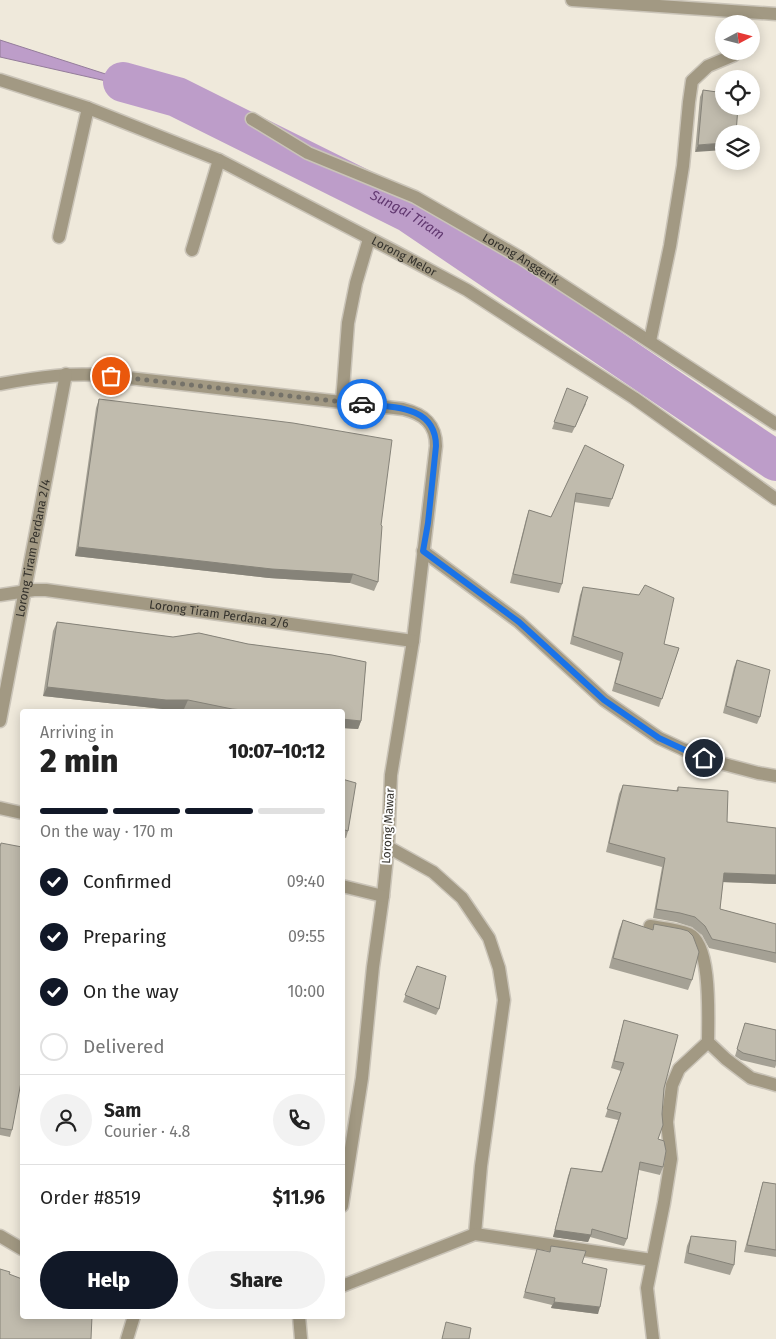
<!DOCTYPE html>
<html lang="en">
<head>
<meta charset="utf-8">
<style>
	:root { --surface:#fff; --page:#f2f2f2; --text:#222; --muted:#767676; --line:#e0e0e0; --accent:#111827 }
	body { margin:0; font-family:"Fira Sans",sans-serif; background:var(--page); color:var(--text); height:100vh; display:flex; flex-direction:column; font-size:19px; white-space:nowrap }
	* { box-sizing:border-box; margin:0 }
	p { font-size:16px; color:var(--muted) }
	.icon { flex:none; width:28px; height:28px; fill:none; stroke:currentColor; stroke-width:2; stroke-linecap:round; stroke-linejoin:round }
	.map { position:relative; flex:1; overflow:hidden }
	.side { position:absolute; left:20px; top:709px; width:325px; height:610px; display:flex; flex-direction:column; background:var(--surface); border-radius:5px; box-shadow:0 2px 12px #0003 }
	.side>* { flex:none }
	.needle { width:32px; rotate:83deg }
	.tools { position:absolute; left:715px; top:15px; display:grid; gap:10px }
	.tools a { display:grid; place-items:center; width:45px; height:45px; border-radius:50%; background:var(--surface); box-shadow:0 2px 12px #0003; font-size:25px }
	.pin { position:absolute; display:grid; place-items:center; width:42px; height:42px; color:#fff; margin:-21px; border:2px solid #fff; border-radius:50%; box-shadow:0 1px 5px #0007 }
	.courier { position:absolute; display:grid; place-items:center; width:50px; height:50px; margin:-25px; border:4px solid #1a73e8; border-radius:50%; background:#fff; color:#222; box-shadow:0 1px 6px #0007 }
	.overview em { font-style:normal; font-weight:800 }
	.overview div { display:flex; flex-direction:column-reverse }
	.overview { display:flex; align-items:center; justify-content:space-between; height:85px; padding:0 20px }
	h1 { font-size:32px; font-weight:800; line-height:38px }
	.bar { display:grid; grid-template-columns:repeat(4,1fr); gap:8px 5px; align-content:center; height:60px; padding:0 20px }
	.bar i { height:6px; border-radius:4px; background:var(--line) }
	.bar .current { background:var(--accent) }
	.bar p { grid-column:span 4 }
	.line { display:flex; align-items:center; gap:12px; padding:0 20px; border-top:1px solid var(--line) }
	.line div { flex:1 }
	.round { display:grid; place-items:center; flex:none; width:52px; height:52px; border-radius:26px; background:var(--page) }
	ol { padding:0 20px; list-style:none }
	li { display:flex; align-items:center; gap:15px; height:55px }
	li p { margin-inline-start:auto }
	li .icon { padding:5px; border-radius:50%; background:var(--accent); color:#fff; stroke-width:4 }
	li:last-child { color:var(--muted) }
	li i { width:28px; height:28px; border:2px solid var(--line); border-radius:50% }
	.button { display:flex; gap:10px; margin-top:auto; padding:10px 20px }
	.button a { flex:1; height:58px; border-radius:30px; background:var(--accent); color:#fff; font-size:20px; font-weight:800; line-height:58px; text-align:center }
	.button a+a { background:var(--page); color:var(--text) }
	.map>svg:first-child { display:block }
	.water { fill:#bd9dc9; stroke:#947d9a }
	.lines { fill:none; stroke-linecap:round; stroke-linejoin:round }
	.river { stroke:#bd9dc9; stroke-width:40 }
	.minor-casing { stroke:#cac4b8; stroke-width:15 }
	.minor { stroke:#a29983; stroke-width:12 }
	.wall { fill:#a5a195 }
	.shaded-wall { fill:#868379 }
	.building { fill:#c0bbad; stroke:#868379 }
	.done { stroke:#757269; stroke-width:5; stroke-dasharray:0 9 }
	.route { stroke:#1a73e8; stroke-width:6 }
	.labels { text-anchor:middle; dominant-baseline:central; stroke-width:4; stroke-linejoin:round; paint-order:stroke }
	.street-label { font-size:12px; fill:#34322c; stroke:#fff }
	.water-label { font-size:14px; font-style:italic; fill:#613870; stroke:#fff }
</style>
</head>
<body>
<div class="map">
<svg width="776" height="1339" viewBox="0 0 776 1339">
	<rect width="100%" height="100%" fill="#efe9db"/>
	<polygon class="water" points="0,40 177,97 0,57"/>
	<g class="lines">
		<path class="river" id="s1" d="M123 82 177 97 408 212 776 461"/>
		<defs>
			<g id="minor">
				<polyline points="572,0 776,14"/>
				<path id="s2" d="M0 80 88 108 219 160 396 252 467 290 634 398 776 499"/>
				<path id="s3" d="M252 119 308 153 415 197 521 258 776 424"/>
				<polyline points="59,237 88,108"/>
				<polyline points="192,250 219,160"/>
				<polyline points="650,341 670,246 683,166 689,102 692,81 708,66 734,55"/>
				<path d="M0 384C38 377 73 372 111 376L403 409C424 414 436 424 436 446L413 641 391 775 388 847 383 896 373 967 362 1078 342 1206"/>
				<polyline points="342,402 348,323 356,283 369,239"/>
				<polyline points="423,551 519,622 604,700 659,738 689,752 720,763 758,773 776,776"/>
				<path id="s4" d="M0 595 34 590H46L413 641"/>
				<path id="s5" d="M0 721 66 374"/>
				<polyline points="0,808 22,813"/>
				<polyline points="388,847 433,872 462,898 489,938 499,968 504,1000 481,1166 475,1234"/>
				<polyline points="342,886 383,896"/>
				<path d="M650 926C662 928 677 929 689 934 712 944 708 1019 708 1042L726 1059 751 1078 776 1085"/>
				<polyline points="0,1236 22,1249"/>
				<polyline points="342,1286 475,1234 652,1260"/>
				<polyline points="299,1316 301,1339"/>
				<polyline points="127,1339 134,1316"/>
				<polyline points="653,1339 647,1288 664,1203 671,1159 667,1122 672,1085 679,1069 708,1042"/>
			</g>
		</defs>
		<use href="#minor" class="minor-casing"/>
		<use href="#minor" class="minor"/>
	</g>
	<g class="wall">
		<polygon points="703,90 724,93 695,152 700,97"/>
		<polygon points="567,388 586,404 572,433 552,429"/>
		<polygon points="99,399 381,525 378,582 374,591 350,583 269,578 75,556 96,408"/>
		<polygon points="585,445 624,465 609,507 574,502 562,584 559,593 510,583 526,519 529,510 551,517"/>
		<polygon points="583,587 664,644 679,648 659,707 612,691 620,661 570,644 580,595"/>
		<polygon points="57,622 173,637 199,633 248,644 332,655 366,662 361,721 358,729 342,728 342,711 196,711 184,709 163,709 43,696 53,631"/>
		<polygon points="737,660 760,717 757,724 723,713 734,667"/>
		<polygon points="342,779 348,831 346,838 342,837"/>
		<polygon points="623,785 676,791 678,787 727,822 776,828 776,884 723,882 720,909 776,924 776,963 709,948 702,935 692,927 676,922 653,918 662,867 606,852 619,794"/>
		<polygon points="0,845 12,1130 10,1137 0,1135"/>
		<polygon points="623,920 652,930 654,924 692,980 688,990 609,968 619,930"/>
		<polygon points="417,966 439,1009 436,1015 403,1002"/>
		<polygon points="624,1020 664,1088 658,1139 663,1167 660,1175 639,1170 627,1239 624,1246 590,1237 588,1242 553,1237 568,1176 571,1168 601,1172 618,1120 605,1117 621,1071 611,1068 622,1028"/>
		<polygon points="745,1023 776,1030 776,1065 775,1068 741,1060 735,1056"/>
		<polygon points="763,1182 776,1184 776,1257 744,1252"/>
		<polygon points="691,1236 734,1265 730,1275 684,1263 687,1246"/>
		<polygon points="551,1246 582,1263 598,1314 551,1308 552,1305 523,1298 537,1249 549,1252"/>
	</g>
	<g class="shaded-wall">
		<polygon points="724,143 724,150 695,152 698,145"/>
		<polygon points="78,547 353,574 350,583 269,578 75,556"/>
		<polygon points="47,687 188,700 184,709 163,709 43,696"/>
		<polygon points="232,709 255,711 231,711"/>
		<polygon points="342,719 361,721 358,729 342,728"/>
		<polygon points="724,873 776,875 776,884 721,882"/>
		<polygon points="555,1230 591,1235 588,1242 553,1237"/>
		<polygon points="554,1302 600,1307 598,1314 551,1308"/>
	</g>
	<g class="building">
		<polygon points="703,90 724,93 724,106 738,106 736,134 724,134 724,143 698,145"/>
		<polygon points="567,388 588,397 575,427 554,422"/>
		<polygon points="99,399 293,423 392,440 381,525 382,526 378,582 353,574 272,569 78,547"/>
		<polygon points="585,445 624,465 612,499 576,493 562,584 513,574 529,510 551,517"/>
		<polygon points="645,585 674,598 664,644 679,648 662,699 615,683 623,653 573,636 583,587 639,595"/>
		<polygon points="57,622 173,637 199,633 248,644 332,655 366,662 361,721 342,719 342,711 255,711 232,709 188,700 166,700 47,687"/>
		<polygon points="737,660 770,670 760,717 726,706"/>
		<polygon points="342,779 356,783 348,831 342,829"/>
		<polygon points="623,785 678,791 678,787 728,791 727,822 776,828 776,875 724,873 720,909 776,924 776,953 712,939 705,926 695,917 680,913 656,909 665,858 609,843"/>
		<polygon points="1,843 22,847 22,1077 12,1130 0,1128 0,847"/>
		<polygon points="623,920 653,930 654,924 681,929 688,931 693,936 699,952 692,980 613,958"/>
		<polygon points="417,966 446,976 439,1009 405,995"/>
		<polygon points="624,1020 678,1035 664,1088 662,1114 663,1125 658,1139 664,1141 666,1151 663,1167 640,1162 627,1239 592,1229 591,1235 555,1230 571,1168 602,1172 621,1113 607,1109 624,1063 614,1061"/>
		<polygon points="745,1023 776,1030 776,1061 743,1053 737,1049"/>
		<polygon points="763,1182 776,1184 776,1250 747,1245"/>
		<polygon points="691,1236 736,1241 734,1265 688,1253"/>
		<polygon points="551,1246 586,1251 582,1263 607,1269 600,1307 554,1302 555,1298 525,1292 537,1249 550,1252"/>
		<polygon points="0,1269 10,1272 9,1274 22,1279 22,1316 92,1316 91,1339 0,1339"/>
		<polygon points="446,1322 471,1328 469,1339 442,1339"/>
	</g>
	<g class="lines">
		<polyline class="done" points="111,376 362,404"/>
		<path class="route" d="M362 404C392 407 436 405 436 446L428 523 423 551 519 622 604 700 659 738 689 752 704 758"/>
	</g>
	<g class="labels">
		<g class="street-label">
			<text stroke="none"><textPath href="#s2" startOffset="442">Lorong Melor</textPath></text>
			<text stroke="none"><textPath href="#s3" startOffset="304">Lorong Anggerik</textPath></text>
			<text stroke="none"><textPath href="#s5" startOffset="176">Lorong Tiram Perdana 2/4</textPath></text>
			<text stroke="none"><textPath href="#s4" startOffset="221">Lorong Tiram Perdana 2/6</textPath></text>
			<text transform="translate(388 826) rotate(-87)">Lorong Mawar</text>
		</g>
		<g class="water-label">
			<text stroke="none"><textPath href="#s1" startOffset="315">Sungai Tiram</textPath></text>
		</g>
	</g>
</svg>
<div class="tools">
<a><svg class="needle" viewBox="-14 -14 28 28"><path d="M0-13l5 13h-10z" fill="#e53935"/><path d="M0 13l5-13h-10z" fill="#767676"/></svg></a>
<a><svg class="icon" aria-label="locate" viewBox="0 0 24 24"><circle cx="12" cy="12" r="6"/><path d="M12 2v4M12 18v4M2 12h4M18 12h4"/></svg></a>
<a><svg class="icon" aria-label="layers" viewBox="0 0 24 24"><path d="M12 4l9 5-9 5-9-5zM3 14l9 5 9-5"/></svg></a>
</div>
<div class="pin" style="left:111px;top:376px;background:#ea580c"><svg class="icon" aria-label="bag" viewBox="0 0 24 24"><path d="M5 8h14l-1 12H6zM9 8a3 3 0 0 1 6 0"/></svg></div>
<div class="pin" style="left:704px;top:758px;background:#1f2937"><svg class="icon" aria-label="home" viewBox="0 0 24 24"><path d="M3 11l9-7 9 7M6 9v11h12V9"/></svg></div>
<div class="courier" style="left:362px;top:404px"><svg class="icon" aria-label="car" viewBox="0 0 24 24"><path d="M5 17H2v-5l4-1 3-4h7l3 4 3 1v5h-3M9 17h6M6 11h13"/><circle cx="7" cy="17" r="2"/><circle cx="17" cy="17" r="2"/></svg></div>
<section class="side">
<div class="overview"><div><h1>2 min</h1><p>Arriving in</p></div><em>10:07–10:12</em></div>
<div class="bar"><i class="current"></i><i class="current"></i><i class="current"></i><i></i><p>On the way · 170 m</p></div>
<ol>
<li><svg class="icon" aria-label="check" viewBox="0 0 24 24"><path d="M5 12l5 5 9-10"/></svg>Confirmed<p>09:40</p></li>
<li><svg class="icon" aria-label="check" viewBox="0 0 24 24"><path d="M5 12l5 5 9-10"/></svg>Preparing<p>09:55</p></li>
<li><svg class="icon" aria-label="check" viewBox="0 0 24 24"><path d="M5 12l5 5 9-10"/></svg>On the way<p>10:00</p></li>
<li><i></i>Delivered</li>
</ol>
<div class="line" style="height:90px"><a class="round"><svg class="icon" aria-label="person" viewBox="0 0 24 24"><circle cx="12" cy="8" r="4"/><path d="M4 21q1-7 8-7t8 7"/></svg></a><div><b>Sam</b><p>Courier · 4.8</p></div><a class="round"><svg class="icon" aria-label="phone" viewBox="0 0 24 24"><path d="M5 4h4l2 5-3 2q2 4 5 5l2-3 5 2v4C11 20 4 13 5 4z"/></svg></a></div>
<div class="line" style="height:65px"><div>Order #8519</div><b>$11.96</b></div>
<div class="button"><a>Help</a><a>Share</a></div>
</section>
</div>
</body>
</html>
